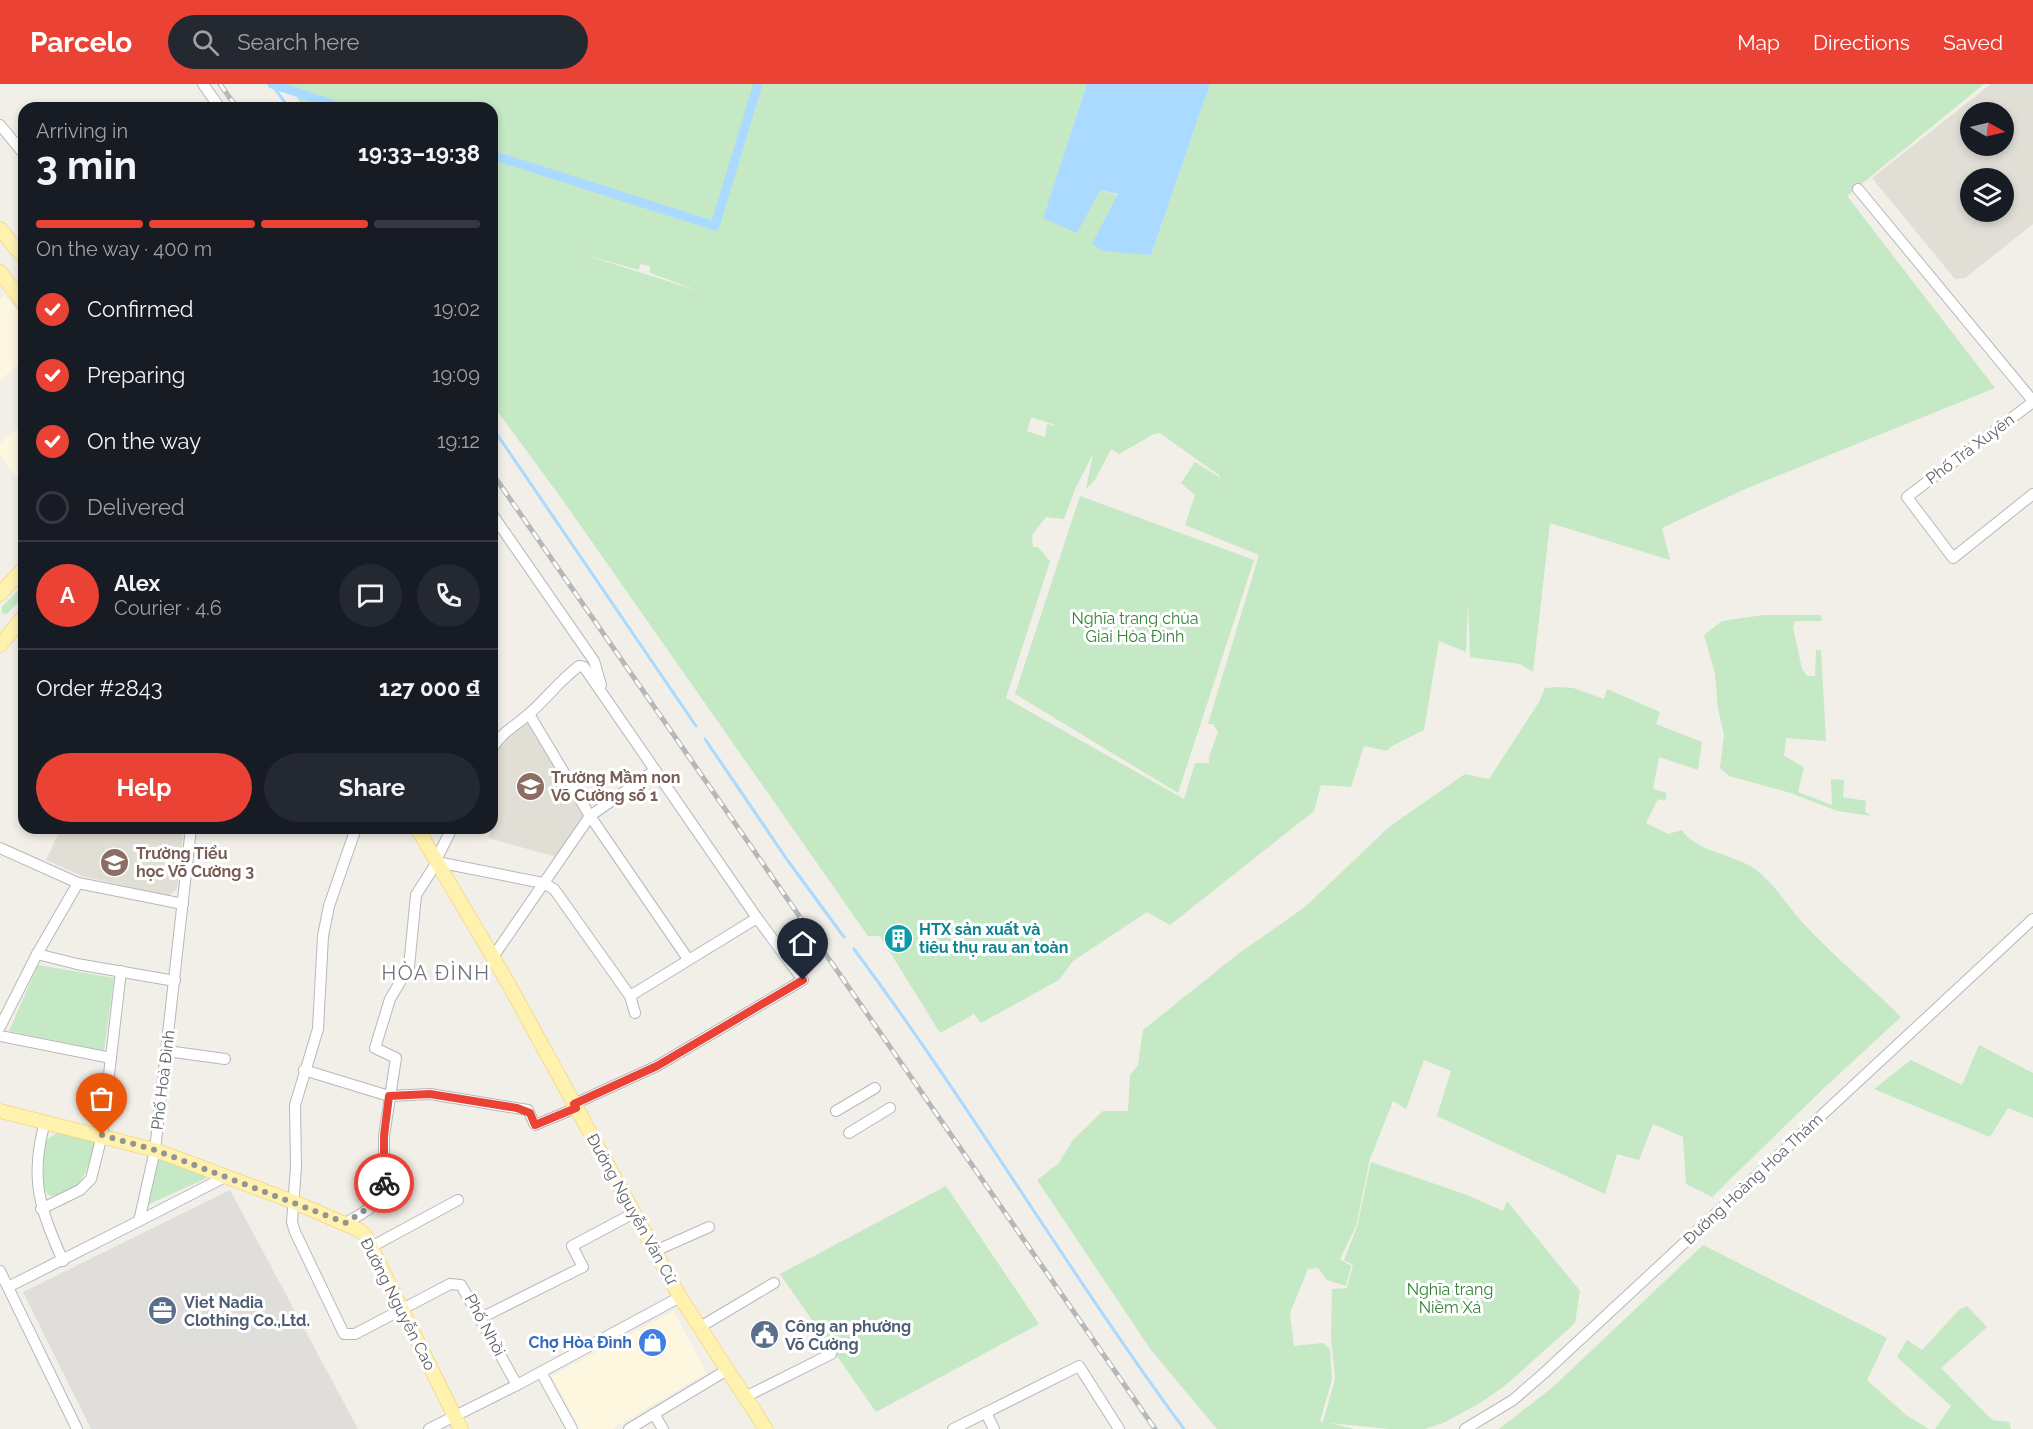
<!DOCTYPE html>
<html lang="en">
<head>
<meta charset="utf-8">
<style>
	:root { --surface:#171b24; --page:#242831; --text:#f1f3f6; --muted:#9ea1a6; --line:#363941; --accent:#ea4335 }
	body { margin:0; font-family:Raleway,sans-serif; background:var(--page); color:var(--text); height:100vh; display:flex; flex-direction:column; font-size:22px; white-space:nowrap }
	* { box-sizing:border-box; margin:0 }
	p { font-size:20px; color:var(--muted) }
	.icon { flex:none; width:33px; height:33px; fill:none; stroke:currentColor; stroke-width:2; stroke-linecap:round; stroke-linejoin:round }
	.map { position:relative; flex:1; overflow:hidden }
	.details { position:absolute; left:18px; top:18px; width:480px; height:732px; display:flex; flex-direction:column; background:var(--surface); border-radius:18px; box-shadow:0 3px 9px #0003 }
	.details>* { flex:none }
	.needle { width:39px; rotate:98deg }
	.fabs { position:absolute; left:1960px; top:18px; display:grid; gap:12px }
	.fabs a { display:grid; place-items:center; width:54px; height:54px; border-radius:50%; background:var(--surface); box-shadow:0 3px 9px #0003; font-size:30px }
	.pin { position:absolute; display:grid; place-items:center; width:51px; height:51px; color:#fff; margin:-62px -26px; border-radius:50% 50% 50% 0; rotate:-45deg; box-shadow:0 0 6px #0007 }
	.pin .icon { rotate:45deg }
	.courier { position:absolute; display:grid; place-items:center; width:60px; height:60px; margin:-30px; border:4px solid #ea4335; border-radius:50%; background:#fff; color:#222; box-shadow:0 2px 8px #0007 }
	.summary em { font-style:normal; font-weight:700 }
	.summary div { display:flex; flex-direction:column-reverse }
	.summary { display:flex; align-items:center; justify-content:space-between; height:102px; padding:0 18px }
	h1 { font-size:39px; font-weight:700; line-height:45px }
	.bar { display:grid; grid-template-columns:repeat(4,1fr); gap:9px 6px; align-content:center; height:72px; padding:0 18px }
	.bar i { height:8px; border-radius:4px; background:var(--line) }
	.bar .on { background:var(--accent) }
	.bar p { grid-column:span 4 }
	.line { display:flex; align-items:center; gap:15px; padding:0 18px; border-top:2px solid var(--line) }
	.line div { flex:1 }
	.round { display:grid; place-items:center; flex:none; width:63px; height:63px; border-radius:32px; background:var(--page) }
	ol { padding:0 18px; list-style:none }
	li { display:flex; align-items:center; gap:18px; height:66px }
	li p { margin-inline-start:auto }
	li .icon { padding:6px; border-radius:50%; background:var(--accent); color:#fff; stroke-width:4 }
	li:last-child { color:var(--muted) }
	li i { width:33px; height:33px; border:3px solid var(--line); border-radius:50% }
	.primary-button { display:flex; gap:12px; margin-top:auto; padding:12px 18px }
	.primary-button a { flex:1; height:69px; border-radius:36px; background:var(--accent); color:#fff; font-size:24px; font-weight:700; line-height:69px; text-align:center }
	.primary-button a+a { background:var(--page); color:var(--text) }
	header { display:flex; align-items:center; gap:36px; box-sizing:border-box; height:84px; padding:0 30px; background:var(--accent); color:#fff }
	header strong { font-size:28px }
	nav { display:flex; gap:33px; margin-inline-start:auto; font-size:21px }
	.search { width:420px; height:54px; background:var(--page); display:flex; align-items:center; gap:15px; box-sizing:border-box; padding:0 21px; border-radius:33px; color:var(--muted); font-size:22px }
	.map>svg:first-child { display:block }
	.commercial { fill:#fef7e0 }
	.industrial { fill:#e0deda }
	.education { fill:#e1ded6; fill-rule:evenodd }
	.green { fill:#c5e8c5; fill-rule:evenodd }
	.water { fill:#aadaff }
	.lines { fill:none; stroke-linecap:round; stroke-linejoin:round }
	.stream { stroke:#aadaff; stroke-width:3 }
	.canal { stroke:#aadaff; stroke-width:9 }
	.minor-casing { stroke:#b5b8bc; stroke-width:12 }
	.major-casing { stroke:#f2c960; stroke-width:15 }
	.minor { stroke:#fff; stroke-width:10 }
	.major { stroke:#fff2af; stroke-width:14 }
	.rail-casing { stroke:#b6b7b8; stroke-width:5 }
	.rail { stroke:#fff; stroke-width:3; stroke-dasharray:9; stroke-linecap:butt }
	.done { stroke:#929495; stroke-width:6; stroke-dasharray:0 10.8 }
	.route { stroke:#ea4335; stroke-width:8 }
	.labels { text-anchor:middle; dominant-baseline:central; stroke-width:6; stroke-linejoin:round; paint-order:stroke }
	.street-label { font-size:16px; fill:#5f6368; stroke:#fff }
	.park-label { font-size:16px; fill:#348238; stroke:#fff }
	.education-label { font-size:16px; font-weight:bold; fill:#785e54; stroke:#fff; text-anchor:start }
	.culture-label { font-size:16px; font-weight:bold; fill:#0d838f; stroke:#fff; text-anchor:start }
	.service-label { font-size:16px; font-weight:bold; fill:#4e5e75; stroke:#fff; text-anchor:start }
	.shop-label { font-size:16px; font-weight:bold; fill:#366cbe; stroke:#fff; text-anchor:end }
	.quarter-label { font-size:20px; letter-spacing:1.5px; fill:#70757a; stroke:#fff }
</style>
</head>
<body>
<header>
<strong>Parcelo</strong>
<div class="search"><svg class="icon" aria-label="search" viewBox="0 0 24 24"><circle cx="10" cy="10" r="6"/><path d="M15 15l6 6"/></svg>Search here</div>
<nav><a>Map</a><a>Directions</a><a>Saved</a></nav>
</header>
<div class="map">
<svg width="2033" height="1345" viewBox="0 0 2033 1345">
	<rect width="100%" height="100%" fill="#f1efe8"/>
	<g class="commercial">
		<polygon points="5,211 24,235 24,276 0,296 0,215"/>
		<polygon points="24,340 24,402 0,372 0,359"/>
		<polygon points="674,1227 706,1289 612,1345 580,1345 552,1292"/>
	</g>
	<polygon class="industrial" points="230,1106 358,1345 91,1345 23,1208"/>
	<g class="education">
		<path d="M1991 0H2033V140L1965 194 1955 195 1872 94ZM1971 28H2004V62H1971ZM1971 94H2004V128H1971Z"/>
		<polygon points="530,635 586,733 556,773 488,754 492,744 492,670 499,658"/>
		<polygon points="61,744 184,744 177,805 168,812 82,792 46,776"/>
	</g>
	<g class="green">
		<path d="M288 0H1087L1043 134 1100 106 1118 111 1151 171 1210 0H1984L1847 112 1995 304 1745 405 1662 444 1670 476 1550 439 1533 588 1520 580 1470 573 1468 520 1466 568 1439 557 1424 646 1392 662 1387 667 1364 662 1351 703 1321 701 1314 727 1170 841 1147 828 1073 877 1059 896 981 939 974 930 940 949 880 852H868L562 415 492 320V24H304ZM582 170 639 186 640 180 650 182V189L702 208ZM1031 333 1055 341V342L1047 340 1045 353 1027 347ZM1160 349 1220 392 1217 399 1219 393 1195 378 1181 399 1195 411 1185 441 1259 471 1208 640H1213L1218 648 1209 673V679H1195L1184 715 1006 614 1050 477 1038 463H1033L1032 451 1046 433 1064 435 1076 403 1093 370 1086 405 1095 396 1111 365 1119 370 1154 350Z"/>
		<polygon points="1080,412 1254,476 1178,709 1015,610"/>
		<polygon points="24,500 24,512 7,530 2,529 2,523"/>
		<polygon points="1764,531 1821,531 1822,537 1795,537 1793,543 1802,585 1807,592 1815,592 1816,566 1821,566 1826,657 1786,654 1784,672 1804,683 1798,708 1832,721 1831,695 1844,696 1843,713 1866,717 1865,728 1872,732 1837,727 1791,709 1729,692 1720,684 1724,651 1718,625 1715,590 1704,551 1722,537"/>
		<path d="M1558 603 1573 604 1604 615 1607 605 1660 628 1656 640 1702 658 1698 686 1659 673 1653 705 1667 709 1665 717 1658 715 1646 739 1668 750 1682 746C1694 767 1736 771 1755 785 1774 799 1786 820 1801 837 1832 871 1869 901 1901 933L1824 1004 1712 1113 1686 1100 1683 1053 1653 1040 1639 1076 1617 1070 1605 1110 1437 1032 1451 987 1424 976 1406 1025 1393 1017 1370 1075 1356 1142 1340 1175 1351 1182 1346 1202 1327 1196 1318 1184 1308 1185 1290 1229 1294 1262 1323 1259 1330 1265 1332 1296 1320 1337 1323 1338 1335 1295 1331 1254 1332 1205 1347 1204 1353 1181 1344 1176 1357 1143 1371 1078 1467 1111 1503 1127 1507 1117 1580 1207 1575 1239 1507 1300 1482 1318 1443 1339 1425 1345H1390L1330 1339 1354 1345H1217L1151 1266 1037 1096 1058 1080 1073 1056 1103 1027H1128L1130 991 1138 981 1143 946 1238 870 1305 823 1389 743 1465 690 1489 695 1539 618 1545 604Z"/>
		<polygon points="38,881 114,894 104,967 9,947"/>
		<polygon points="1979,961 2033,989 2033,1034 2008,1024 1990,1053 1874,1005 1911,976 1962,1001"/>
		<path d="M59 1048 95 1058C90 1081 79 1118 48 1111 38 1096 40 1074 44 1057Z"/>
		<polygon points="157,1074 204,1091 205,1095 147,1121"/>
		<polygon points="946,1102 1039,1240 876,1328 780,1190"/>
		<polygon points="1703,1161 1887,1254 1867,1296 1906,1331 1929,1345 1499,1345 1553,1303"/>
		<polygon points="1967,1222 1987,1243 1941,1284 1992,1336 2009,1338 2011,1345 1935,1345 1951,1322 1897,1273 1907,1256 1922,1266 1959,1226"/>
	</g>
	<polygon class="water" points="1087,0 1210,0 1151,171 1103,167 1092,160 1118,110 1100,106 1077,149 1043,134"/>
	<g class="lines">
		<g class="stream">
			<polyline points="273,2 289,24"/>
			<polyline points="492,343 696,642"/>
			<polyline points="705,655 788,777 844,853"/>
			<path d="M854 865C970 1021 1069 1189 1184 1345"/>
		</g>
		<g class="canal">
			<polyline points="272,0 344,24"/>
			<polyline points="492,71 715,142 758,0"/>
		</g>
		<defs>
			<g id="minor">
				<polyline points="203,0 220,24"/>
				<polyline points="0,41 24,70"/>
				<polyline points="1858,105 2033,317"/>
				<polyline points="2033,318 1907,413 1953,474 2033,410"/>
				<polyline points="492,430 594,577 601,601"/>
				<polyline points="529,630 590,732 688,875"/>
				<path d="M492 665C500 649 517 641 530 629 547 614 560 596 579 582L584 583 757 834 803 896 657 982 574 1020"/>
				<polyline points="356,744 329,822 323,852 318,945 295,1021 296,1083 292,1138 295,1148 344,1250 355,1250 450,1200 461,1201 517,1301"/>
				<polyline points="0,764 78,799 183,820"/>
				<polyline points="436,776 452,744"/>
				<polyline points="37,870 77,880 175,897"/>
				<polyline points="493,873 590,732 655,686"/>
				<polyline points="630,912 757,834"/>
				<polyline points="0,943 37,870 78,799"/>
				<polyline points="0,952 111,974"/>
				<polyline points="167,967 225,975"/>
				<polyline points="304,986 389,1012 430,1010 528,1026 535,1041 576,1024"/>
				<polyline points="836,1027 875,1004"/>
				<path d="M45 1038C29 1095 40 1125 63 1177"/>
				<polyline points="849,1049 890,1024"/>
				<polyline points="41,1125 80,1106 91,1095 102,1051 121,887"/>
				<polyline points="139,1137 225,1093"/>
				<path d="M346 1139C359 1131 378 1122 384 1108V1052L396 974 375 964 390 915 409 883 416 811 437 778 543 799 554 805 630 912 635 929"/>
				<polyline points="371,1163 458,1116"/>
				<polyline points="655,1167 709,1143"/>
				<polyline points="0,1187 77,1345"/>
				<polyline points="8,1203 139,1137 155,1066 191,744"/>
				<polyline points="481,1234 583,1183 572,1162 634,1129"/>
				<polyline points="700,1243 774,1199"/>
				<polyline points="541,1288 572,1345"/>
				<polyline points="745,1313 831,1270"/>
				<polyline points="986,1329 994,1345"/>
				<polyline points="654,1330 663,1345"/>
				<polyline points="429,1345 517,1301 680,1213"/>
				<polyline points="629,1345 727,1286"/>
				<polyline points="953,1345 1079,1282 1119,1345"/>
				<polyline points="1465,1345 1513,1316 1543,1290 2033,835"/>
			</g>
			<g id="major">
				<polyline points="0,145 24,174"/>
				<polyline points="0,188 24,220"/>
				<polyline points="0,510 24,484"/>
				<polyline points="0,561 24,532"/>
				<polyline points="417,744 508,899 680,1213 766,1345"/>
				<polyline points="0,1027 155,1066 294,1118 359,1146 365,1151 461,1345"/>
			</g>
		</defs>
		<use href="#minor" class="minor-casing"/>
		<use href="#major" class="major-casing"/>
		<use href="#minor" class="minor"/>
		<use href="#major" class="major"/>
		<defs>
			<g id="rail">
				<polyline points="220,0 237,24"/>
				<polyline points="492,389 1155,1345"/>
			</g>
		</defs>
		<use href="#rail" class="rail-casing"/>
		<use href="#rail" class="rail"/>
	</g>
	<g class="lines">
		<polyline class="done" points="102,1051 155,1066 346,1139 382,1114 384,1099"/>
		<polyline class="route" points="384,1099 384,1052 389,1012 430,1010 517,1024 530,1029 535,1041 576,1024 574,1020 657,982 803,896"/>
	</g>
	<defs>
		<symbol id="school-disc" viewBox="-11 -11 22 22"><circle r="9.5" fill="#8d6e63" stroke="#fff"/><path d="M0-5L7-2L0 1L-7-2ZM-4 1L0 2.5L4 1V4Q0 6-4 4Z" fill="#fff"/></symbol>
		<symbol id="building-disc" viewBox="-11 -11 22 22"><circle r="9.5" fill="#0f9aa8" stroke="#fff"/><path d="M-4-6H4V6H1V3H-1V6H-4ZM-2.5-4.3h1.7v1.8h-1.7ZM.8-4.3h1.7v1.8H.8ZM-2.5-1h1.7V.8h-1.7ZM.8-1h1.7V.8H.8Z" fill="#fff"/></symbol>
		<symbol id="office-disc" viewBox="-11 -11 22 22"><circle r="9.5" fill="#5c6f8a" stroke="#fff"/><path d="M-6-3h4V-5.5h4V-3h4V5H-6ZM-1-4.5V-3h2v-1.5ZM-6 0V1H6V0Z" fill="#fff"/></symbol>
		<symbol id="civic-disc" viewBox="-11 -11 22 22"><circle r="9.5" fill="#5c6f8a" stroke="#fff"/><path d="M-.6-6.5H3V-4.5H.6V-3L4-1V1h2V6H-6V1h2V-1L-.6-3ZM-1.2 2.5V6h2.4V2.5Z" fill="#fff"/></symbol>
		<symbol id="shop-disc" viewBox="-11 -11 22 22"><circle r="9.5" fill="#3f7fe0" stroke="#fff"/><path d="M-5-2.5h2.3a2.7 3.5 0 0 1 5.4 0H5L5.5 6h-11ZM-1.5-2.5h3a1.5 2.3 0 0 0-3 0Z" fill="#fff"/></symbol>
	</defs>
	<g fill-rule="evenodd">
		<use href="#school-disc" x="514" y="686" width="33" height="33"/>
		<use href="#school-disc" x="98" y="762" width="33" height="33"/>
		<use href="#building-disc" x="882" y="838" width="33" height="33"/>
		<use href="#office-disc" x="146" y="1210" width="33" height="33"/>
		<use href="#civic-disc" x="748" y="1234" width="33" height="33"/>
		<use href="#shop-disc" x="636" y="1242" width="33" height="33"/>
	</g>
	<g class="labels">
		<g class="street-label">
			<text transform="translate(1970 365) rotate(-37)">Phố Trà Xuyên</text>
			<text transform="translate(163 996) rotate(-83)">Phố Hoà Đình</text>
			<text transform="translate(1753 1095) rotate(-43)">Đường Hoàng Hoa Thám</text>
			<text transform="translate(632 1125) rotate(61)">Đường Nguyễn Văn Cừ</text>
			<text transform="translate(398 1220) rotate(63)">Đường Nguyễn Cao</text>
			<text transform="translate(485 1241) rotate(62)">Phố Nhồi</text>
		</g>
		<g class="park-label">
			<text x="1135" y="534">Nghĩa trang chùa<tspan x="1135" dy="18">Giai Hòa Đình</tspan></text>
			<text x="1450" y="1205">Nghĩa trang<tspan x="1450" dy="18">Niềm Xá</tspan></text>
		</g>
		<g class="education-label">
			<text x="551" y="693">Trường Mầm non<tspan x="551" dy="18">Võ Cường số 1</tspan></text>
			<text x="136" y="769">Trường Tiểu<tspan x="136" dy="18">học Võ Cường 3</tspan></text>
		</g>
		<g class="culture-label">
			<text x="919" y="845">HTX sản xuất và<tspan x="919" dy="18">tiêu thụ rau an toàn</tspan></text>
		</g>
		<g class="service-label">
			<text x="184" y="1218">Viet Nadia<tspan x="184" dy="18">Clothing Co.,Ltd.</tspan></text>
			<text x="785" y="1242">Công an phường<tspan x="785" dy="18">Võ Cường</tspan></text>
		</g>
		<g class="shop-label">
			<text x="632" y="1258">Chợ Hòa Đình</text>
		</g>
		<g class="quarter-label">
			<text x="436" y="889">HÒA ĐÌNH</text>
		</g>
	</g>
</svg>
<div class="fabs">
<a><svg class="needle" viewBox="-14 -14 28 28"><path d="M0-13l5 13h-10z" fill="#e53935"/><path d="M0 13l5-13h-10z" fill="#9ea1a6"/></svg></a>
<a><svg class="icon" aria-label="layers" viewBox="0 0 24 24"><path d="M12 4l9 5-9 5-9-5zM3 14l9 5 9-5"/></svg></a>
</div>
<div class="pin" style="left:102px;top:1051px;background:#ea580c"><svg class="icon" aria-label="bag" viewBox="0 0 24 24"><path d="M5 8h14l-1 12H6zM9 8a3 3 0 0 1 6 0"/></svg></div>
<div class="pin" style="left:803px;top:896px;background:#1f2937"><svg class="icon" aria-label="home" viewBox="0 0 24 24"><path d="M3 11l9-7 9 7M6 9v11h12V9"/></svg></div>
<div class="courier" style="left:384px;top:1099px"><svg class="icon" aria-label="bike" viewBox="0 0 24 24"><circle cx="6" cy="16" r="4"/><circle cx="18" cy="16" r="4"/><path d="M6 16l4-8h5l3 8M10 8l3 8H6M13 5h3"/></svg></div>
<section class="details">
<div class="summary"><div><h1>3 min</h1><p>Arriving in</p></div><em>19:33–19:38</em></div>
<div class="bar"><i class="on"></i><i class="on"></i><i class="on"></i><i></i><p>On the way · 400 m</p></div>
<ol>
<li><svg class="icon" aria-label="check" viewBox="0 0 24 24"><path d="M5 12l5 5 9-10"/></svg>Confirmed<p>19:02</p></li>
<li><svg class="icon" aria-label="check" viewBox="0 0 24 24"><path d="M5 12l5 5 9-10"/></svg>Preparing<p>19:09</p></li>
<li><svg class="icon" aria-label="check" viewBox="0 0 24 24"><path d="M5 12l5 5 9-10"/></svg>On the way<p>19:12</p></li>
<li><i></i>Delivered</li>
</ol>
<div class="line" style="height:108px"><b class="round" style="background:var(--accent);color:#fff">A</b><div><b>Alex</b><p>Courier · 4.6</p></div><a class="round"><svg class="icon" aria-label="chat" viewBox="0 0 24 24"><path d="M4 5h16v11H9l-5 4z"/></svg></a><a class="round"><svg class="icon" aria-label="phone" viewBox="0 0 24 24"><path d="M5 4h4l2 5-3 2q2 4 5 5l2-3 5 2v4C11 20 4 13 5 4z"/></svg></a></div>
<div class="line" style="height:78px"><div>Order #2843</div><b>127 000 ₫</b></div>
<div class="primary-button"><a>Help</a><a>Share</a></div>
</section>
</div>
</body>
</html>
